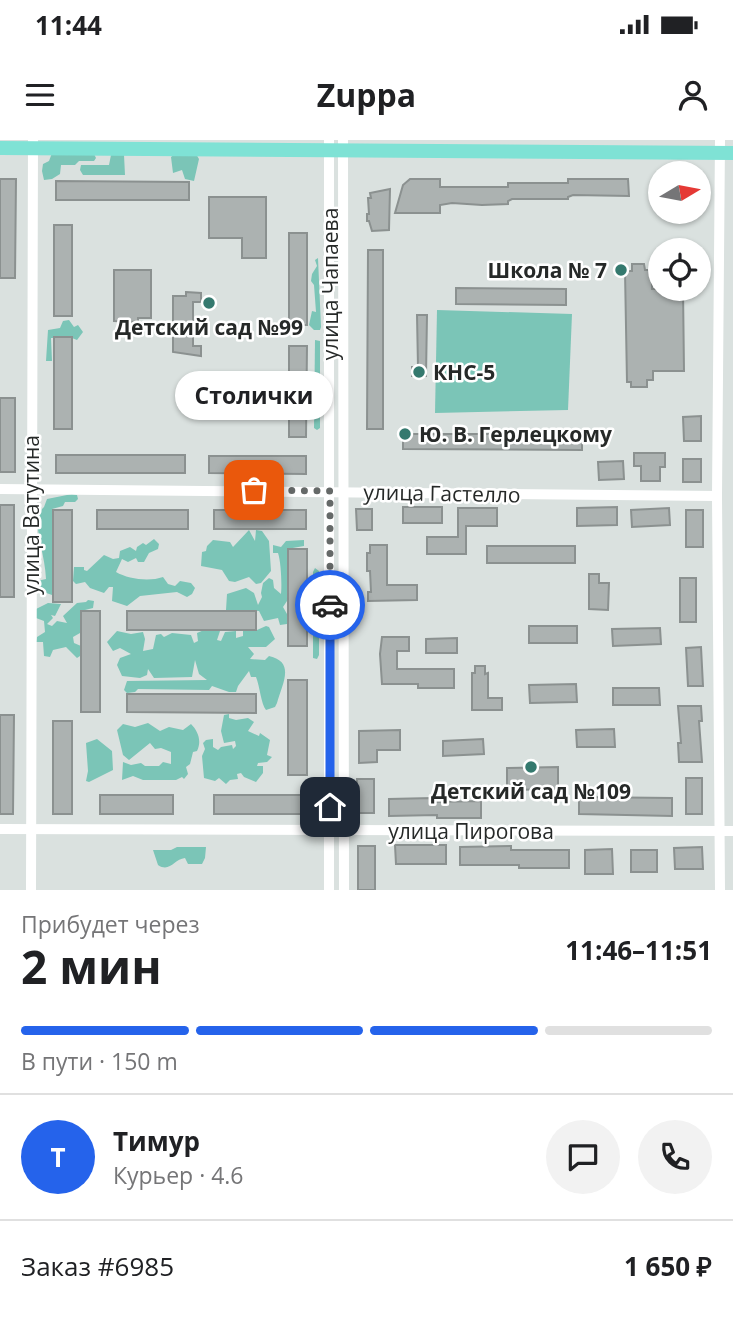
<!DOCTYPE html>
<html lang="ru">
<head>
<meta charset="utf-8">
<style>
	:root { --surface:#fff; --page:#f2f2f2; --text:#202124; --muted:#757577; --line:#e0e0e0; --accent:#2563eb }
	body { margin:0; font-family:"Open Sans",sans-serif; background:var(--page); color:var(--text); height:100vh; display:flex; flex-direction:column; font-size:26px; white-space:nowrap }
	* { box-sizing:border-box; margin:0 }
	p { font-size:23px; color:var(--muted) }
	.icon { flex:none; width:38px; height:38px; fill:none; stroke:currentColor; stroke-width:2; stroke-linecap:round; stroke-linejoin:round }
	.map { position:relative; height:750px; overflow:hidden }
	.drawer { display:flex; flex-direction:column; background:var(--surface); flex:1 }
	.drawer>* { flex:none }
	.needle { width:46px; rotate:80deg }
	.buttons { position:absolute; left:648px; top:21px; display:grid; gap:14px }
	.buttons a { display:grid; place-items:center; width:63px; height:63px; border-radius:50%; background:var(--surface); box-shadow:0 2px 5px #0004; font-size:35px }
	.pin { position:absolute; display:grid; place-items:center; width:60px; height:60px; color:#fff; margin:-30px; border-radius:14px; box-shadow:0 4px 10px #0006 }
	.courier { position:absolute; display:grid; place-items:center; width:70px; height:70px; margin:-35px; border:5px solid #2563eb; border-radius:50%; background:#fff; color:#222; box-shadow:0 2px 9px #0007 }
	.bubble { position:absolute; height:49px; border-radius:24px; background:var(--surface); box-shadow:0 2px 5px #0004; font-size:23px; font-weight:700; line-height:49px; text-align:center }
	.headline em { font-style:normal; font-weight:700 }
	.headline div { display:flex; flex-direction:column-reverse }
	.headline { display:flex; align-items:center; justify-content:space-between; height:119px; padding:0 21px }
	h1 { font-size:46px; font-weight:700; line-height:52px }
	.bar { display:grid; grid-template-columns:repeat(4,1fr); gap:10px 7px; align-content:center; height:84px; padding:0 21px }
	.bar i { height:9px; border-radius:5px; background:var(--line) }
	.bar .selected { background:var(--accent) }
	.bar p { grid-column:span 4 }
	.line { display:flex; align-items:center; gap:18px; padding:0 21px; border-top:2px solid var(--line) }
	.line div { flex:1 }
	.round { display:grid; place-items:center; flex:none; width:74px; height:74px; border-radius:37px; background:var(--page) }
	.status { display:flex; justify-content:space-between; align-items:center; height:49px; padding:0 35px; background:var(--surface); direction:ltr }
	.status svg { height:19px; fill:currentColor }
	header { display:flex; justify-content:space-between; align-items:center; height:91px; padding:0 21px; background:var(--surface); font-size:32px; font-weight:700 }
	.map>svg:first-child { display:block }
	.green { fill:#7bc5b7 }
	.building { fill:#acb2b1; stroke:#8b9190; stroke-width:2 }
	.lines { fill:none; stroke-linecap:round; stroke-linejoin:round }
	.minor { stroke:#fff; stroke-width:10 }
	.major { stroke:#7fe2d5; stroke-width:14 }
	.done { stroke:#656968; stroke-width:7; stroke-dasharray:0 12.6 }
	.route { stroke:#2563eb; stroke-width:9 }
	.poi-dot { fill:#34796e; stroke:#fff; stroke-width:2.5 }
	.labels { text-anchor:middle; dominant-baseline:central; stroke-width:5; stroke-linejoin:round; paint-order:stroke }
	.poi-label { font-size:21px; font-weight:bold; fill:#262928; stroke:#fff }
	.street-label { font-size:21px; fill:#262928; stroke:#fff }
</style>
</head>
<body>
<div class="status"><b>11:44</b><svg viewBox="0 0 49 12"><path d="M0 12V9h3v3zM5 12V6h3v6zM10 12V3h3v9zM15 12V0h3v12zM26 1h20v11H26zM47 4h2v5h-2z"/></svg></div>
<header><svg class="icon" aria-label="menu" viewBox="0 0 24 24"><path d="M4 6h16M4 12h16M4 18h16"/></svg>Zuppa<svg class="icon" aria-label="person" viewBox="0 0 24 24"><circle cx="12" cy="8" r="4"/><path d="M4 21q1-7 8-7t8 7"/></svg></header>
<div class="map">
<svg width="733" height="750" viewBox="0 0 733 750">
	<rect width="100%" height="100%" fill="#dae1df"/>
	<g class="green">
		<polygon points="52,13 94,14 96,18 94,21 79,21 75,25 61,25 60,34 52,39 44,40 42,31 43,24 49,21"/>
		<polygon points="175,14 196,14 199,19 194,41 185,39 182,30 173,33 171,17"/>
		<polygon points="111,15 124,15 125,35 83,35 80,30 81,25 109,25"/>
		<polygon points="318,118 321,187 320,190 314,190 309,185 312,171 316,172 314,145 311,141 312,134 317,126 315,120"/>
		<polygon points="437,170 572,174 568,270 435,273"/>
		<polygon points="69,180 74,187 78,185 83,192 77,200 72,198 51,198 52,221 46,221 48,190 60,188 63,181"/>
		<polygon points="315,200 320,201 320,288 317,290 314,288"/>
		<path d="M72 354 77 355 78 359 75 362H65L63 366 52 369V455L35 449 37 441 46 439C45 416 37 398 37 374L44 367 47 359Z"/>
		<polygon points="249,390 255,401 256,390 262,391 269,401 271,431 261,443 256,444 249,437 235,442 229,441 222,430 201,426 202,412 206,411 207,406 213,400 230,402 233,407"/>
		<path d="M154 399 159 404 158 409 149 413 144 422H138L136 418 128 422 122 419 116 432C128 439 149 442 163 437L168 444 175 446 180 441 191 443 195 448 192 454 187 457 177 452 140 456 127 466 112 461 113 447H109L104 453 90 448 85 442 76 444 73 441 74 427H84V430L87 431 104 415 113 419 119 418 120 411 130 407 136 411 137 407 143 403 146 405Z"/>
		<path d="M304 400V406L287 409V461L283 467 287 474V484L280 485 278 478 264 481 259 471 226 470 227 454 246 448 254 453 258 465 262 457 261 453 263 443 269 438 273 440 274 448 281 454C282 444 281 422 278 413H273V405L281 407 286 401Z"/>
		<polygon points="315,428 319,431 319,515 317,519 313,518 313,432"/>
		<polygon points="88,460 94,461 93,468 81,471 80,493 73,497 74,503 81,506 80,516 77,518 66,507 53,510 50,517 44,516 43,502 36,502 37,497 45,492 44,481 36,478 36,469 48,463 61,464 55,476 51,475 53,478 47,484 52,486 57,481 67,483 63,476 77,463 86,462"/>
		<path d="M266 486 269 487 275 499 266 507H248L254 514 250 519 265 520 269 516C296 522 282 544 277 563L275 567 266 570C261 564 260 547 256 537H251L249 531 238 546 236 552H229L212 546 209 550 138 549 135 552 127 553 124 550 127 541 207 540 199 534 195 520 192 537 154 538 148 529 147 535 140 538 122 536 117 525 120 518 131 514 120 508 113 511 107 502 117 491 131 494 143 492 145 499 143 511 153 509 156 495 161 494 164 497 172 493 191 495 194 503 198 501 197 493 204 490 220 491 217 500 221 501 225 492 236 491V498L243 496V491L257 490Z"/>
		<polygon points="229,574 229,578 236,580 248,578 254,582 248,591 259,596 260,593 270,600 267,615 272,617 267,622 258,623 257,626 263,626 263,633 256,642 244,637 241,633 237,634 238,639 230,640 226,644 219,638 215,641 204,638 202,616 205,609 203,603 206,600 213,599 213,607 218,610 221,607 232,605 233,609 236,606 235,601 224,603 221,591 224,575"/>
		<path d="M148 583 160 591 169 587 183 590 191 584C198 591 202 601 197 611L193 612 190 624 186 627 188 634 184 639 182 637 176 640H143L133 636 122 640 123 622 131 625 141 623 145 626H159L163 622 171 624V612L161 608 155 609 150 603 129 620 123 615 117 590 123 584 135 587Z"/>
		<polygon points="97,599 112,611 113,630 89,642 86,641 88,631 86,603"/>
		<path d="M177 707H206L205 718 202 724H188L185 718C174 719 170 733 158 725L153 710H171Z"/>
	</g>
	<g class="building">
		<polygon points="0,39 16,39 15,138 0,138"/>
		<polygon points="410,39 440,39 440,47 508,47 508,43 568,43 568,39 628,39 629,56 573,55 568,57 568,59 512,59 508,61 508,64 482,65 452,63 440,65 440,73 395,73 403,45"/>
		<polygon points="56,41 189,42 189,60 56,60"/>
		<polygon points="390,49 389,90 372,91 369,81 367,81 367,74 369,74 368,58 371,58 370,53"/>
		<polygon points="209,57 266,57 266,118 242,118 242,98 209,98"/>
		<rect x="54" y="85" width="18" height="91"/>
		<rect x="289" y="93" width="18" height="92"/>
		<polygon points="368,110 383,110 383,289 367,289"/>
		<polygon points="632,124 644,124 645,130 652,130 652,149 683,149 684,231 653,231 653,240 647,240 647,247 631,247 631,242 627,242 625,131 632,131"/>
		<polygon points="114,130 151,130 151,178 138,178 138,182 114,181"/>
		<polygon points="456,148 566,149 566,165 456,164"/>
		<polygon points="186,152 201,153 201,162 193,162 193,206 201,206 201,216 173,212 173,156 186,156"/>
		<polygon points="417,175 427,175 426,236 412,236 412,227 418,227"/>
		<rect x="54" y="197" width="18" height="92"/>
		<polygon points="289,206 307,206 306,297 289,297"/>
		<rect x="0" y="258" width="15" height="74"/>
		<polygon points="701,276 701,301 684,301 683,277"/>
		<polygon points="403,294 582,294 582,310 403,309"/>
		<polygon points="634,313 665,313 665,327 660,327 660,341 641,341 641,326 634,326"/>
		<rect x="56" y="315" width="129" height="18"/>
		<polygon points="209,316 306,316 306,334 209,333"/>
		<rect x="683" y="319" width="18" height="23"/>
		<polygon points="623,321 624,339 599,340 598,322"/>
		<rect x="0" y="365" width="14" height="92"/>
		<rect x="403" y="367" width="39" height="16"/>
		<polygon points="617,367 617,385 577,386 577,368"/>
		<polygon points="458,368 497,368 497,386 466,386 466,414 427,414 427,397 458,397"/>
		<polygon points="669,368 670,385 632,387 631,370"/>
		<polygon points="356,369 372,369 372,390 357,390"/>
		<rect x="53" y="370" width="19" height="92"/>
		<rect x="97" y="370" width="91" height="19"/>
		<rect x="214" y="370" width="92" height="19"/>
		<rect x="686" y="370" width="17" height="37"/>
		<polygon points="370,405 387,405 387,445 417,445 417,460 368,461 368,452 371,452 370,431 367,431 367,413 370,413"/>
		<rect x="487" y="406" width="88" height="17"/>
		<rect x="288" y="409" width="19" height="97"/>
		<polygon points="589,434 599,434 599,443 609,443 608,470 589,469"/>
		<rect x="680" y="438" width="16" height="44"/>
		<rect x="81" y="471" width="19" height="101"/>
		<rect x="127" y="471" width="129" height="19"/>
		<rect x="529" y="486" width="48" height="17"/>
		<polygon points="660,488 661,504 613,506 612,489"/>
		<polygon points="382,497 409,497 409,511 397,511 397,529 454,529 454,548 418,548 418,544 382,544 380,514"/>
		<polygon points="457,498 457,513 426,513 426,499"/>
		<polygon points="701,507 703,546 688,546 686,508"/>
		<polygon points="475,526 485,526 485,534 488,533 488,558 502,558 502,570 472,570 472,533 475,533"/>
		<rect x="288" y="540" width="19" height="95"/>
		<polygon points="576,544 577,562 530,563 529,545"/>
		<polygon points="613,548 659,548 660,565 613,565"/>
		<polygon points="127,554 256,554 256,573 127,572"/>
		<polygon points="678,566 701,566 702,581 699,581 702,622 679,622 678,603 681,603"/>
		<polygon points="0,575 14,575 13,674 0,674"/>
		<rect x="53" y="581" width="19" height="93"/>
		<polygon points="614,589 615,607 577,607 576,590"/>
		<polygon points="400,590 400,610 377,610 377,622 359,623 359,591"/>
		<polygon points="483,599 484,614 443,616 443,601"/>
		<polygon points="558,627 558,649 507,650 507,628"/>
		<rect x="686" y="638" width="16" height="36"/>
		<rect x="357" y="639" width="17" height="34"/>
		<rect x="100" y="655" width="73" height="19"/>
		<rect x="214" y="655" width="91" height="19"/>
		<polygon points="579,657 672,658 672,676 579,674"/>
		<polygon points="432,658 432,662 481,661 481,678 437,678 437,675 389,676 389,659"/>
		<polygon points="395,705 446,705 446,724 396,724"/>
		<rect x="358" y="706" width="17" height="44"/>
		<polygon points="511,706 511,710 569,710 569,728 519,728 519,725 460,725 460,707"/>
		<polygon points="702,707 703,729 675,729 674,708"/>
		<polygon points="612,709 613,734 585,734 585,710"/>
		<rect x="631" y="710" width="26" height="22"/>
	</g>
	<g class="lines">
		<g class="minor">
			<polyline points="343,0 344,750"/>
			<polyline points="720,0 717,356 720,750"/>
			<polyline points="0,349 717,356"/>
			<polyline points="0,689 733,691"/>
			<polyline points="31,750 33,0"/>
			<polyline points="329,750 329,0"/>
		</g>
		<polyline class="major" points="0,8 733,13"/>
	</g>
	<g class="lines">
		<polyline class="done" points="254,350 330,351 330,465"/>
		<polyline class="route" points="330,465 330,667"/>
	</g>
	<g class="poi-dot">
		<circle cx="621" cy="130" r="7"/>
		<circle cx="209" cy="163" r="7"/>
		<circle cx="419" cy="232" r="7"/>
		<circle cx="405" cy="294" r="7"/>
		<circle cx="531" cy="627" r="7"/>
	</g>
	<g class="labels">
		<g class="poi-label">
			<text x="607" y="130" text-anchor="end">Школа № 7</text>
			<text x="209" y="187">Детский сад №99</text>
			<text x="433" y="232" text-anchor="start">КНС-5</text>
			<text x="419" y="294" text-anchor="start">Ю. В. Герлецкому</text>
			<text x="531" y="651">Детский сад №109</text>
		</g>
		<g class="street-label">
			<text transform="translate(330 144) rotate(-90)">улица Чапаева</text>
			<text transform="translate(442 353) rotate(1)">улица Гастелло</text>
			<text transform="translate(31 375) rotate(-90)">улица Ватутина</text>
			<text x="471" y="691">улица Пирогова</text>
		</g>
	</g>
</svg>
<div class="buttons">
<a><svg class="needle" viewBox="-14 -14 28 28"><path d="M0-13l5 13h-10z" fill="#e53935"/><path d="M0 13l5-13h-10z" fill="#757577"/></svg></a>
<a><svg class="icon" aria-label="locate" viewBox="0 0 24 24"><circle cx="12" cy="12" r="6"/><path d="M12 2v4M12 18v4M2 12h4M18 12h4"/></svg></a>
</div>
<div class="pin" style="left:254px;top:350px;background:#ea580c"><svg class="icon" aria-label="bag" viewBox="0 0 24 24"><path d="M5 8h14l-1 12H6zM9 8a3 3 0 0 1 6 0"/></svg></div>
<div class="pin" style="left:330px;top:667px;background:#1f2937"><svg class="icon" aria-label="home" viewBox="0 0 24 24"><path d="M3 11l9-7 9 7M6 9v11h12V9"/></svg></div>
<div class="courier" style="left:330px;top:465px"><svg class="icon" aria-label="car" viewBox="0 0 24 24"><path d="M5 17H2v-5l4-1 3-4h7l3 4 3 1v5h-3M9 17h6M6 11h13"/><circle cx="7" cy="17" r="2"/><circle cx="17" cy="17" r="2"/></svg></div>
<div class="bubble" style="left:175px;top:231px;width:158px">Столички</div>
</div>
<section class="drawer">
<div class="headline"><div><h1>2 мин</h1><p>Прибудет через</p></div><em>11:46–11:51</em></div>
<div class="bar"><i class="selected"></i><i class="selected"></i><i class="selected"></i><i></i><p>В пути · 150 m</p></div>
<div class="line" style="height:126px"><b class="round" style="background:var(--accent);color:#fff">Т</b><div><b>Тимур</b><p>Курьер · 4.6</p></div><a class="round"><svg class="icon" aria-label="chat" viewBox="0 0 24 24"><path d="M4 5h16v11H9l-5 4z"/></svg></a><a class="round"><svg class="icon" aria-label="phone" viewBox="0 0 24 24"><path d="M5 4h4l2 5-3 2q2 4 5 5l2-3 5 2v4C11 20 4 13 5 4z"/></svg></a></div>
<div class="line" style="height:91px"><div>Заказ #6985</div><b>1 650 ₽</b></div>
</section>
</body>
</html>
